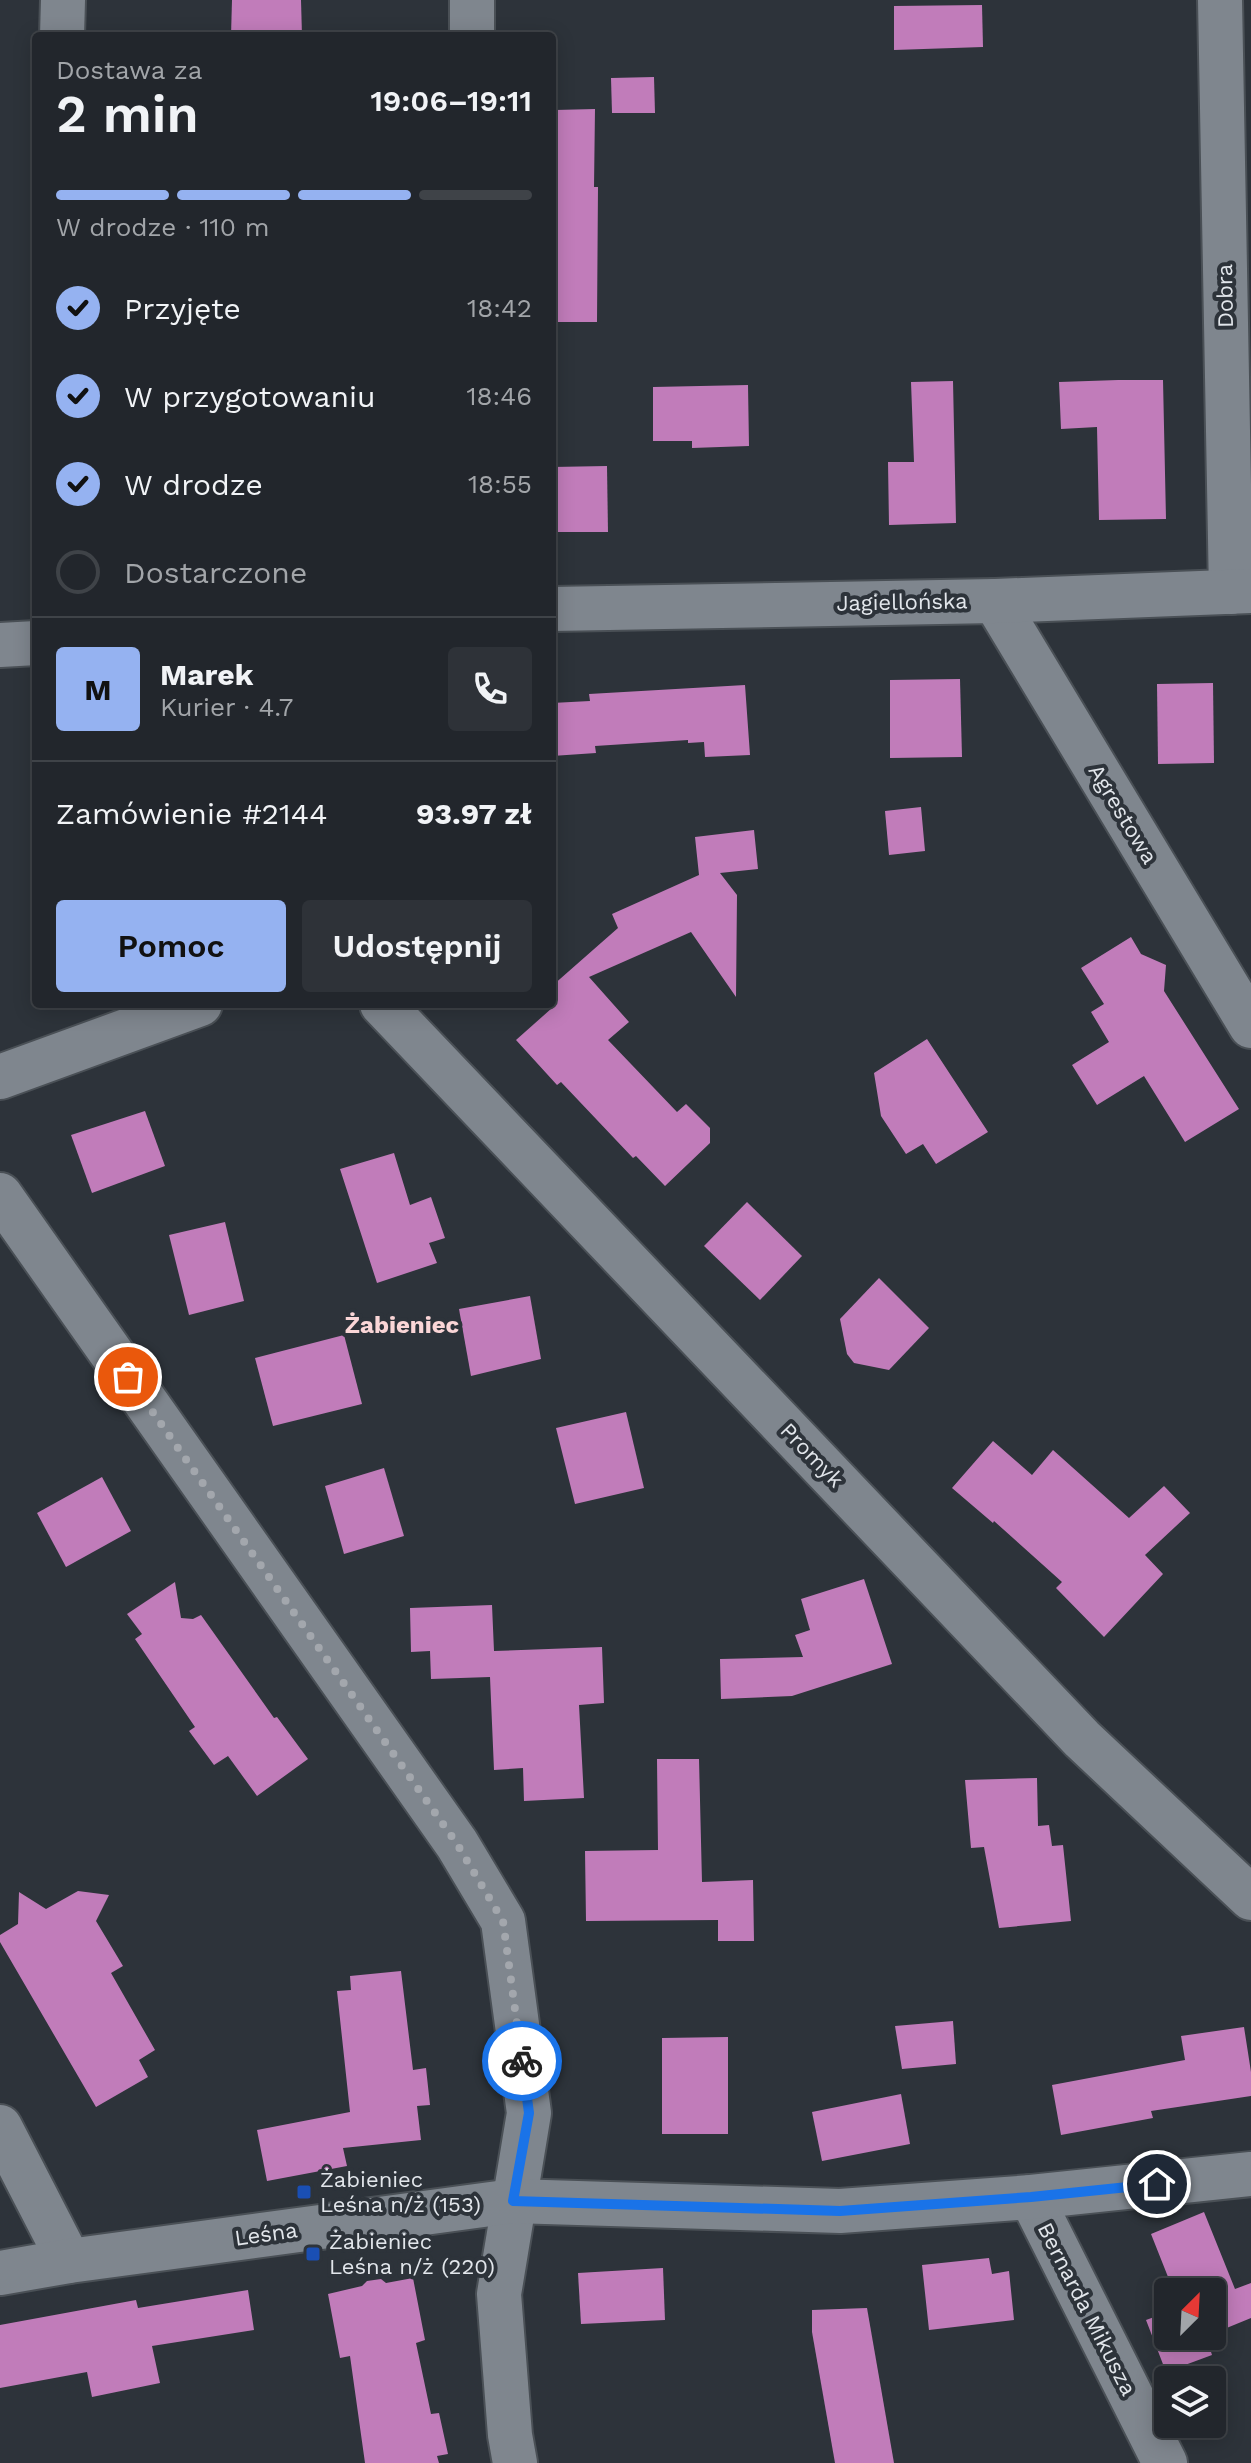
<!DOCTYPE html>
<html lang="pl">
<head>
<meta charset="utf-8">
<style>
	:root { --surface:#22262c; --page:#2e3238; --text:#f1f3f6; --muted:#a2a5a9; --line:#3f4348; --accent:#95b2f1 }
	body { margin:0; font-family:"Work Sans",sans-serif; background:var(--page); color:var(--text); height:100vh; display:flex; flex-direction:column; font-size:30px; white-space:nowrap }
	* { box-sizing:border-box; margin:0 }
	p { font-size:26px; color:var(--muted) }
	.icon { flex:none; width:44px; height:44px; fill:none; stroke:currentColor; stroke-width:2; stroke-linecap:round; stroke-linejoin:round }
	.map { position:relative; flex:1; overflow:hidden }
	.drawer { position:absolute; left:32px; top:32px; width:524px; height:976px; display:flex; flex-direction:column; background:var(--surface); border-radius:8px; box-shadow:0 4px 20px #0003,0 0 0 2px var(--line) }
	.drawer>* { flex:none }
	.needle { width:52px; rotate:24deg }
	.fabs { position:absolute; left:1154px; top:2278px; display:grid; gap:16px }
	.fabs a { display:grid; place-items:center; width:72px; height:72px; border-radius:8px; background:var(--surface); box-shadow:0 4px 20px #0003,0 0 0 2px var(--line); font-size:40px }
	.pin { position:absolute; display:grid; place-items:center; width:68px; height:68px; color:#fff; margin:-34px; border:4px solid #fff; border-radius:50%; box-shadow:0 2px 8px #0007 }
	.courier { position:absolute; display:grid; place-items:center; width:80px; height:80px; margin:-40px; border:6px solid #1a73e8; border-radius:50%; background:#fff; color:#222; box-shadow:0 2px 10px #0007 }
	.overview em { font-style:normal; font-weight:600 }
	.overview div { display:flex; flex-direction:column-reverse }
	.overview { display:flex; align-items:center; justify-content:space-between; height:136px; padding:0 24px }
	h1 { font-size:52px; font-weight:600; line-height:60px }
	.bar { display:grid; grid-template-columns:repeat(4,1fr); gap:12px 8px; align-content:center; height:96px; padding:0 24px }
	.bar i { height:10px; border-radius:6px; background:var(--line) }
	.bar .current { background:var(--accent) }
	.bar p { grid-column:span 4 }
	.line { display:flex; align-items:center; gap:20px; padding:0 24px; border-top:2px solid var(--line) }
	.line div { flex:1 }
	.round { display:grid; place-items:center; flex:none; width:84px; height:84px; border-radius:8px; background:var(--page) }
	ol { padding:0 24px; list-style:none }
	li { display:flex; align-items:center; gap:24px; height:88px }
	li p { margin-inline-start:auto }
	li .icon { padding:8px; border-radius:50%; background:var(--accent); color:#111; stroke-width:4 }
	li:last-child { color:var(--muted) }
	li i { width:44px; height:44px; border:4px solid var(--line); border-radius:50% }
	.action { display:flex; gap:16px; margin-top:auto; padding:16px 24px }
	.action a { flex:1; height:92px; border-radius:8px; background:var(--accent); color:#111; font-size:32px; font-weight:600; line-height:92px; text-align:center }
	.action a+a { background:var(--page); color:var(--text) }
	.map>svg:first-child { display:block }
	.building { fill:#c17cba }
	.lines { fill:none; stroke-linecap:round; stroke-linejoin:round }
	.minor-casing { stroke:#4a5056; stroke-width:48 }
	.minor { stroke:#7f868e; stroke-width:44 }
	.done { stroke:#a3a7ad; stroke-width:8; stroke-dasharray:0 14.4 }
	.route { stroke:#1a73e8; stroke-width:10 }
	.transit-dot { fill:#1a4fb4; stroke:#2d333a; stroke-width:3 }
	.labels { text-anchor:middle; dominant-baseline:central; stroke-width:8; stroke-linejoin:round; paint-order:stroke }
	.street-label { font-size:22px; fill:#e2e6eb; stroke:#2d333a }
	.poi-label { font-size:22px; fill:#e2e6eb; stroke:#2d333a; text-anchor:start }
	.neighbourhood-label { font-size:24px; font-weight:bold; fill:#fad6d7; stroke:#2d333a }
</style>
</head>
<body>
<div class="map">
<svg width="1251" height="2463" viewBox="0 0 1251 2463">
	<rect width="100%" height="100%" fill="#2d333a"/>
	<g class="building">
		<polygon points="232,0 301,0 302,36 231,36"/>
		<polygon points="982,5 983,47 894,50 894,6"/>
		<polygon points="654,77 655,113 612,113 611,78"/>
		<polygon points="595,109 594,187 598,187 597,322 552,322 552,127 555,127 555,110"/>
		<polygon points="1118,380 1163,380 1166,519 1099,520 1097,427 1061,429 1059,382"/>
		<polygon points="953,381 956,523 889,525 888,462 914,462 911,382"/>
		<polygon points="748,385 749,446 692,448 692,441 653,441 653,387"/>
		<polygon points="607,466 608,532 552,532 552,467"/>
		<polygon points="960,679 962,757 890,758 890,680"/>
		<polygon points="1213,683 1214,763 1158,764 1157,684"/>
		<polygon points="745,685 750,755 705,757 704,742 688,743 688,740 595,746 596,753 552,756 552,703 590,701 589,694"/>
		<polygon points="921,807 925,851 889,855 885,811"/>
		<polygon points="754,830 758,869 720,873 737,895 736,997 691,932 589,977 629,1022 608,1040 677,1112 686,1104 710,1128 710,1143 665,1186 636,1156 633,1158 561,1082 557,1085 516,1040 552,1008 552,986 618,928 612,914 699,875 695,837"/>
		<polygon points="1131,937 1141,954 1166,965 1164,991 1239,1109 1185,1142 1144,1076 1097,1105 1072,1065 1109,1042 1091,1012 1104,1004 1081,968"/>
		<polygon points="927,1039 988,1132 936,1164 923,1144 906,1154 881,1116 874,1073"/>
		<polygon points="145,1111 165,1166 92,1193 71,1135"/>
		<polygon points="394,1153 410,1205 431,1197 445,1238 429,1243 437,1263 377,1283 340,1169"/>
		<polygon points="747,1202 802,1256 760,1300 704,1246"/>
		<polygon points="225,1222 244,1301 189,1315 169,1235"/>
		<polygon points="879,1278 929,1328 889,1370 854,1363 847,1354 840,1319"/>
		<polygon points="530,1296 541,1359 471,1376 459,1309"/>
		<polygon points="344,1335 362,1404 273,1426 255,1358"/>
		<polygon points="626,1412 644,1488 575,1504 556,1428"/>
		<polygon points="993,1441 1032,1475 1053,1450 1129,1518 1164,1486 1190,1513 1145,1555 1163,1574 1104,1637 1056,1588 1062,1582 994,1521 993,1523 952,1488"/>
		<polygon points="384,1468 404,1536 344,1554 325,1486"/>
		<polygon points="102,1477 131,1531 66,1567 37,1513"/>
		<polygon points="864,1579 892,1664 792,1696 721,1699 720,1659 803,1657 795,1635 810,1630 801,1599"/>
		<polygon points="175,1582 181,1618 193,1619 201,1615 274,1718 277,1717 308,1759 257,1796 228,1756 214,1765 189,1731 195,1727 135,1639 142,1634 127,1614"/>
		<polygon points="492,1605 494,1651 602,1647 604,1703 579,1705 584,1798 524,1801 523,1768 494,1770 490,1677 431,1679 430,1651 411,1652 410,1608"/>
		<polygon points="657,1759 699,1759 702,1882 753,1880 754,1941 718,1941 718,1920 586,1921 585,1851 658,1850"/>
		<polygon points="1037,1778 1038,1826 1049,1825 1052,1846 1063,1845 1071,1921 999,1928 984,1847 971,1848 965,1780"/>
		<polygon points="78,1891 109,1895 96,1921 123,1966 111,1973 155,2050 139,2060 148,2077 96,2107 0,1942 0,1935 18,1924 19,1892 46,1909"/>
		<polygon points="401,1971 413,2070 426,2068 430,2105 417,2106 421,2140 343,2148 347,2166 267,2181 257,2130 350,2112 337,1991 351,1990 350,1976"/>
		<polygon points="953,2021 956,2064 902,2069 895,2026"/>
		<polygon points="1244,2027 1251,2072 1251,2096 1151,2111 1153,2118 1061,2135 1052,2085 1185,2060 1181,2036"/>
		<polygon points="728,2037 728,2134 662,2134 662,2038"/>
		<polygon points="901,2094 910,2144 822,2161 812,2112"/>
		<polygon points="1204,2212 1235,2289 1251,2283 1251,2318 1212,2334 1212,2292 1174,2292 1151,2234"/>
		<polygon points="989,2258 992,2274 1009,2271 1014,2320 929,2330 922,2265"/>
		<polygon points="663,2268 665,2320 581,2324 578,2273"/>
		<polygon points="413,2278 425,2340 416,2343 431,2414 439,2413 448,2454 437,2456 439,2463 365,2463 350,2356 340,2358 328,2294 362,2286 367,2281 381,2279 386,2283"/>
		<polygon points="248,2290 254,2330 152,2346 160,2383 92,2397 87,2372 0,2388 0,2325 136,2300 138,2308"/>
		<polygon points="867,2308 894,2463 835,2463 812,2332 812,2310"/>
		<polygon points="1168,2312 1168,2336 1206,2336 1212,2355 1166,2372 1146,2320"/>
	</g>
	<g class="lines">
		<defs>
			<g id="minor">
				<polyline points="1220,0 1231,592"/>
				<polyline points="62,36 63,0"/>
				<polyline points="472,36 472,0"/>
				<polyline points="995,601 1251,1026"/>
				<polyline points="552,609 995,601 1251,591"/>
				<polyline points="0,645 36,643"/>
				<polyline points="382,1004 1082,1739 1251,1898"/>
				<polyline points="0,1077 200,1004"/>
				<polyline points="0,1195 457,1844 503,1921 529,2113 499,2294 510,2435 515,2463"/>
				<polyline points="0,2127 69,2261"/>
				<polyline points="1031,2197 1165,2463"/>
				<polyline points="0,2273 69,2261 513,2201 840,2211 1031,2197 1251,2174"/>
			</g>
		</defs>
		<use href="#minor" class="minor-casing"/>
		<use href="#minor" class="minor"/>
	</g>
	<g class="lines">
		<polyline class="done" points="128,1377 457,1844 503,1921 522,2061"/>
		<polyline class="route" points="522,2061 529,2113 513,2201 840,2211 1031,2197 1157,2184"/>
	</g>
	<g class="transit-dot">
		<rect x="296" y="2184" width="16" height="16" rx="4"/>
		<rect x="305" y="2246" width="16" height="16" rx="4"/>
	</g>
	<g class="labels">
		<g class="street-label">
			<text transform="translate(1225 296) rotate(-91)">Dobra</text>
			<text transform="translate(902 602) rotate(-1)">Jagiellońska</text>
			<text transform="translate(1123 814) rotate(59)">Agrestowa</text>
			<text transform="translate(812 1455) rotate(46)">Promyk</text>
			<text transform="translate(266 2234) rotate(-8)">Leśna</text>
			<text transform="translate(1087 2309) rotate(63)">Bernarda Mikusza</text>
		</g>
		<g class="poi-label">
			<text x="320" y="2179">Żabieniec<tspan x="320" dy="25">Leśna n/ż (153)</tspan></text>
			<text x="329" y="2241">Żabieniec<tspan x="329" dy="25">Leśna n/ż (220)</tspan></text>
		</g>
		<g class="neighbourhood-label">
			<text x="402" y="1325">Żabieniec</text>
		</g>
	</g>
</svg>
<div class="fabs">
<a><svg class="needle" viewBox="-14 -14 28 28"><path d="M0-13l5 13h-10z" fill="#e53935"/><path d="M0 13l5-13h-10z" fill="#a2a5a9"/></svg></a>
<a><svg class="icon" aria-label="layers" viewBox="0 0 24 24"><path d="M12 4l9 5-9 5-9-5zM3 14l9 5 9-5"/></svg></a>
</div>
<div class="pin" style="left:128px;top:1377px;background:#ea580c"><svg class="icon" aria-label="bag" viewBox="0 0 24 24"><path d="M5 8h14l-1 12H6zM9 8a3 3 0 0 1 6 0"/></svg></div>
<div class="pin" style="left:1157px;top:2184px;background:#1f2937"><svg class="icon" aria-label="home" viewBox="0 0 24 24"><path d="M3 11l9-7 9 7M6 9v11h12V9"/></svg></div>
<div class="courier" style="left:522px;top:2061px"><svg class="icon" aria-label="bike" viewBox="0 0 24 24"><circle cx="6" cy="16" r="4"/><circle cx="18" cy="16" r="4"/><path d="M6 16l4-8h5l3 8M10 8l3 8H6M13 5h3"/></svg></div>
<section class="drawer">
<div class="overview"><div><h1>2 min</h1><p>Dostawa za</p></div><em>19:06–19:11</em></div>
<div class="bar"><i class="current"></i><i class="current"></i><i class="current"></i><i></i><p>W drodze · 110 m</p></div>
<ol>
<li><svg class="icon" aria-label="check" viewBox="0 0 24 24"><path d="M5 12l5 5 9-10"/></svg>Przyjęte<p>18:42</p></li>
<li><svg class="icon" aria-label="check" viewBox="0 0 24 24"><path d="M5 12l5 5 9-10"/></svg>W przygotowaniu<p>18:46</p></li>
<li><svg class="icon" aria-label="check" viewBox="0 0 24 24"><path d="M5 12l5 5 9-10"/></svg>W drodze<p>18:55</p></li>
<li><i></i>Dostarczone</li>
</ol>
<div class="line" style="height:144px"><b class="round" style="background:var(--accent);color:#111">M</b><div><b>Marek</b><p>Kurier · 4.7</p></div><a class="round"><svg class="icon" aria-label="phone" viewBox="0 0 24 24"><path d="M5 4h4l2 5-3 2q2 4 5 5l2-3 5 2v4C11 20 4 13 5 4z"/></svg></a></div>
<div class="line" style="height:104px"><div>Zamówienie #2144</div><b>93.97 zł</b></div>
<div class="action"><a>Pomoc</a><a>Udostępnij</a></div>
</section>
</div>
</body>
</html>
